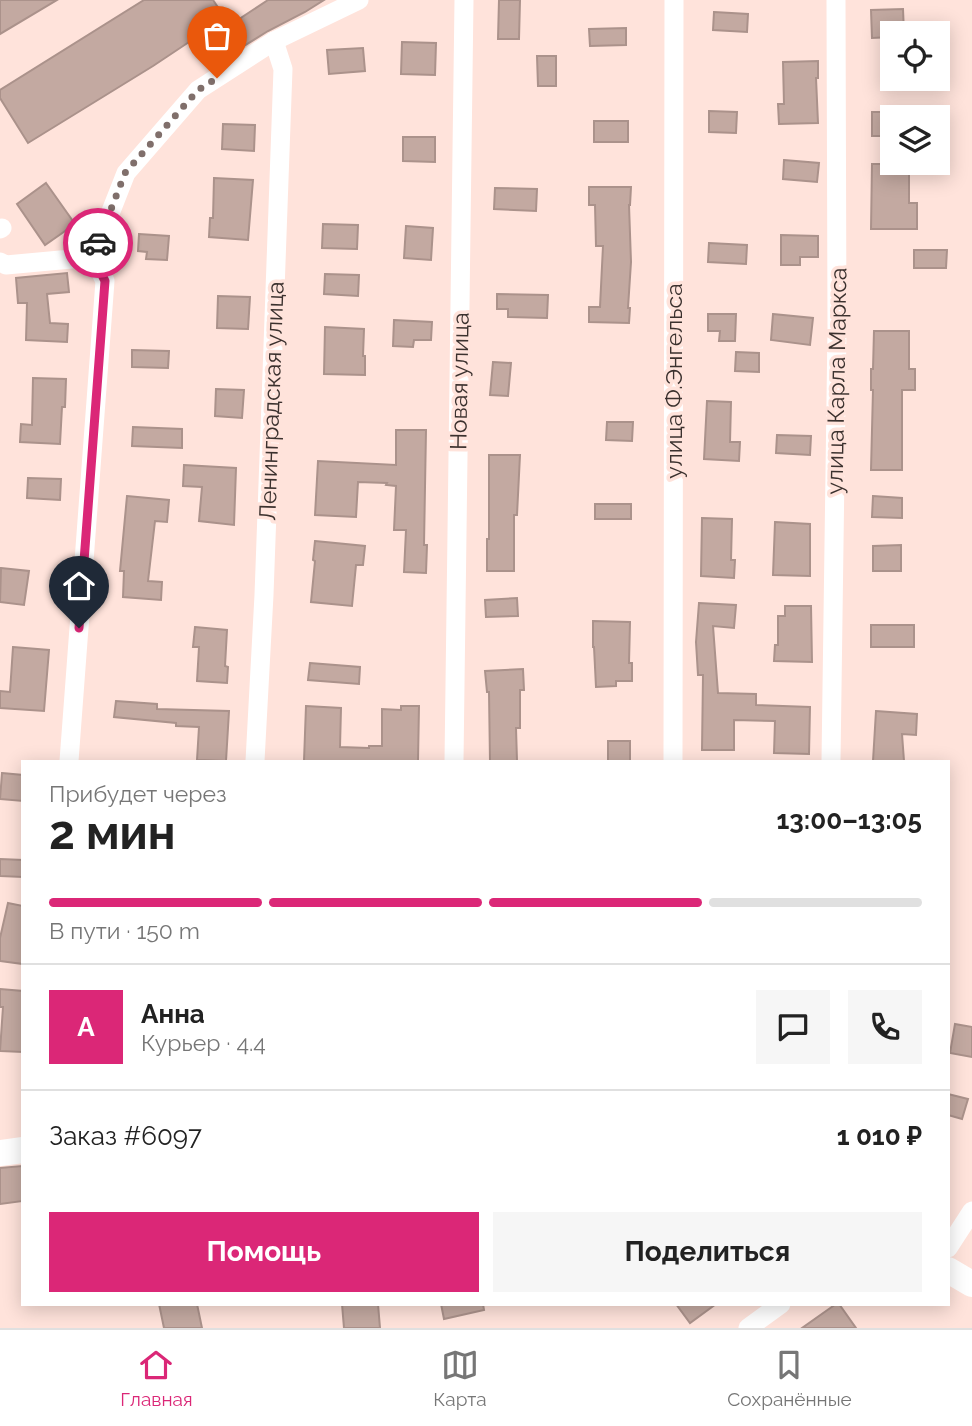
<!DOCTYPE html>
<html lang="ru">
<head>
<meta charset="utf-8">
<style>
	:root { --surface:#fff; --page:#f6f6f6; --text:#222; --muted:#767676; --line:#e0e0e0; --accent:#db2777 }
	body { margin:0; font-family:Raleway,sans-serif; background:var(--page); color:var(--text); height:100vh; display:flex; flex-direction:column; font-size:26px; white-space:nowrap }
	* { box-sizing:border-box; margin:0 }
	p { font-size:23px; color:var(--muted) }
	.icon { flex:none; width:38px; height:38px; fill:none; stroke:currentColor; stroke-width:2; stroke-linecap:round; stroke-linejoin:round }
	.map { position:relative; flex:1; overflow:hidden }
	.details { position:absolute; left:21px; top:760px; width:929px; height:546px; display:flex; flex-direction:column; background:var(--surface); border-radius:0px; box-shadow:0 4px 18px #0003 }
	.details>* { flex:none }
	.buttons { position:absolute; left:880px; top:21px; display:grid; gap:14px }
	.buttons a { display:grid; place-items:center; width:70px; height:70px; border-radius:0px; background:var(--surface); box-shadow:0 4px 18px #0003; font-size:35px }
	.pin { position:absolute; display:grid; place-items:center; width:60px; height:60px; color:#fff; margin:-72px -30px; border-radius:50% 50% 50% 0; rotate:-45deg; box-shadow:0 0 7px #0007 }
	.pin .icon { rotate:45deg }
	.courier { position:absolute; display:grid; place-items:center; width:70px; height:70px; margin:-35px; border:5px solid #db2777; border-radius:50%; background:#fff; color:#222; box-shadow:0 2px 9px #0007 }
	.head em { font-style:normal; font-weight:700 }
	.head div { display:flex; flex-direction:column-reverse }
	.head { display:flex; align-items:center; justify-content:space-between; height:119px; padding:0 28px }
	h1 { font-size:46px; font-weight:700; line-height:52px }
	.bar { display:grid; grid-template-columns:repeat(4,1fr); gap:10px 7px; align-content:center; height:84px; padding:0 28px }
	.bar i { height:9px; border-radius:5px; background:var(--line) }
	.bar .current { background:var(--accent) }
	.bar p { grid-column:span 4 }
	.line { display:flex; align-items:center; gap:18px; padding:0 28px; border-top:2px solid var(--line) }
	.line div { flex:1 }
	.round { display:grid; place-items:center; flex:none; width:74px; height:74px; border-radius:0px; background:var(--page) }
	.primary-button { display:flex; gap:14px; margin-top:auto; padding:14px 28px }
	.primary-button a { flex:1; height:80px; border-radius:0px; background:var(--accent); color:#fff; font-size:28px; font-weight:700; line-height:80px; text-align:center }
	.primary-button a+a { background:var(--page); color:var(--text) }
	.dock { display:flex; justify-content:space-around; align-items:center; height:98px; border-top:2px solid var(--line); background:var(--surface); font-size:19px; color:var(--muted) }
	.dock a { display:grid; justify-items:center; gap:4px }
	.dock .current { color:var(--accent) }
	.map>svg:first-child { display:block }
	.building { fill:#c3a9a1; stroke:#ab928b; stroke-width:2 }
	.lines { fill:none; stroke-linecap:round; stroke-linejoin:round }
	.street { stroke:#fff; stroke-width:19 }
	.secondary { stroke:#fff; stroke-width:26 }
	.done { stroke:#806f6b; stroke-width:7; stroke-dasharray:0 12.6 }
	.route { stroke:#db2777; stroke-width:9 }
	.labels { text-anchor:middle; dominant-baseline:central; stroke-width:7; stroke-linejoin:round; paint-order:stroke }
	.street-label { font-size:23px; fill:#3b312e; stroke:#ffe3db }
</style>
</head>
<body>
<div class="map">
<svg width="972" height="1328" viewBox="0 0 972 1328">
	<rect width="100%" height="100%" fill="#ffe3db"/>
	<g class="building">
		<polygon points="0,0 57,0 0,34"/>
		<polygon points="144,0 213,0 230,25 268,0 324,0 305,12 268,31 223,59 204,32 153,66 28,143 0,98 0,90"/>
		<polygon points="499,0 520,0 519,39 498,39"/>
		<polygon points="903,9 904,33 892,33 892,37 872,38 871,10"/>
		<polygon points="714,12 748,14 747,32 713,30"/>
		<polygon points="626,28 626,45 590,46 589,29"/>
		<polygon points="402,42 436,43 435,75 401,74"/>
		<polygon points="363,48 365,71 329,74 327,50"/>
		<polygon points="537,56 556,56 556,86 538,86"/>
		<polygon points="818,61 818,78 816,78 818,123 779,124 778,104 784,104 783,62"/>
		<polygon points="709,111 737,112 736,133 709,132"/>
		<rect x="872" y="112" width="20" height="24"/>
		<rect x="594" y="121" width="34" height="21"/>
		<polygon points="223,124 255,125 254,151 222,149"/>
		<polygon points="403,137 435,137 435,162 403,161"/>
		<polygon points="784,160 819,163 817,182 783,179"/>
		<polygon points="872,164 909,164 909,203 917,203 917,229 871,229"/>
		<polygon points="214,178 253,180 248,240 209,237 210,218 213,218"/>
		<polygon points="46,183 75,224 45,245 17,204"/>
		<polygon points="589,187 631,187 630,205 629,205 631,262 628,308 630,308 629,323 589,322 589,307 600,307 603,246 596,246 595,205 589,205"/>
		<polygon points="495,188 537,189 536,211 494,209"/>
		<polygon points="323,224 358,225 357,249 322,248"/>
		<polygon points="406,226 433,228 431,260 404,258"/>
		<polygon points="139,234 169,236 167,260 146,259 147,252 138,251"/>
		<polygon points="781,235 818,236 818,257 800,257 800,265 781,265"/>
		<polygon points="709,243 747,245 746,264 708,262"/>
		<polygon points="914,250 947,250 946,268 914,268"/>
		<polygon points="67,273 69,292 47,294 50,323 68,324 67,342 26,340 27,303 18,303 16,278"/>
		<polygon points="325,274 359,275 358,296 324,294"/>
		<polygon points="497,294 548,295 547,318 508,317 508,309 497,309"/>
		<polygon points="218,296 250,297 248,329 217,328"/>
		<polygon points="708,314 736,314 735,341 719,341 720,331 708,331"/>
		<polygon points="773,314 813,318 810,345 771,340"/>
		<polygon points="394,320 432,322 431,340 414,340 413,347 393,346"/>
		<polygon points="325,327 364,329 363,356 365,356 365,375 324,374"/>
		<polygon points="874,331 909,331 909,369 915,369 915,390 902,390 902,470 871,470 873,390 871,390 871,369 873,369"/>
		<polygon points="132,350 169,351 168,368 132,367"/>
		<polygon points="736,352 759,353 759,372 735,371"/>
		<polygon points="493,362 511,363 508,396 490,395"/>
		<polygon points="33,378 66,379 65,407 62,407 60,444 20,442 21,424 32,425"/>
		<polygon points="216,389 244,390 242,418 215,416"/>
		<polygon points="707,401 731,402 730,442 740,442 739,461 704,459"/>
		<polygon points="607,422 633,422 632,441 606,440"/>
		<polygon points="133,427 182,429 182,448 132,446"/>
		<polygon points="396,430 426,430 424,545 427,545 426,573 404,572 406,530 394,530 396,486 386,485 387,483 358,482 356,517 315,515 318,461 396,465"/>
		<polygon points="777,435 811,436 810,455 776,453"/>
		<polygon points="489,455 520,455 517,515 514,515 514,571 487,571 487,539 489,539"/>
		<polygon points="184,465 236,468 234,525 199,521 202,487 183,486"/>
		<polygon points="28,478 61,479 60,500 27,498"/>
		<polygon points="127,496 169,500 167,522 155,521 148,581 162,582 161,600 123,597 124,571 120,571"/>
		<polygon points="873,496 902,498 902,518 872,517"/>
		<rect x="595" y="504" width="36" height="15"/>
		<polygon points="702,518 732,519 731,560 735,560 734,578 701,576"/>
		<polygon points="775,522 810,524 810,576 773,575"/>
		<polygon points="315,541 365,546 363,565 356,565 352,606 311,602 315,561 313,560"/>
		<polygon points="901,545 901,571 873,571 873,546"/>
		<polygon points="1,568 29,571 24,605 0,602"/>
		<polygon points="517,598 518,616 486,617 485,600"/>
		<polygon points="699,603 736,605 734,628 713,626 718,693 756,694 756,705 810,707 809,754 774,753 775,721 734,720 734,750 702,750 703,675 698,675 696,642"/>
		<polygon points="785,606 811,606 812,662 774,661 775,645 778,645 778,616 785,616"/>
		<polygon points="593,621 630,622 629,663 632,663 632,681 616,681 616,686 596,687 594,647 593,647"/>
		<rect x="871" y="625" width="43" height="22"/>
		<polygon points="195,627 227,630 225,666 228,667 227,683 197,681 199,647 193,647"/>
		<polygon points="13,647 49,650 44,711 0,708 0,691 10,692"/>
		<polygon points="310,663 360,667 359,684 308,680"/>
		<polygon points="523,669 524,690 520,690 520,728 516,728 517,761 490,761 489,692 487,692 485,671"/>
		<polygon points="116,701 157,704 157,709 229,711 226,761 197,760 199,727 176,726 176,723 114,717"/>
		<polygon points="306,706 341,708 340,747 369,748 369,746 382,746 382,709 401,710 401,706 419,706 418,761 304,761"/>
		<polygon points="876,711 917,714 916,735 902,734 904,761 873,761"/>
		<rect x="608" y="741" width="22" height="20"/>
		<polygon points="2,773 23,775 23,801 0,799"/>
		<polygon points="0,859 23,860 23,877 0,876"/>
		<polygon points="8,903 23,906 23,964 0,961 0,938"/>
		<polygon points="0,989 23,991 23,1052 0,1051 3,1007 0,1007"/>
		<polygon points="955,1024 972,1027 972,1057 950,1053"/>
		<polygon points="948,1094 968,1099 962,1119 948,1115"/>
		<polygon points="22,1166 23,1201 0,1204 0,1168"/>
		<polygon points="159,1304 197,1304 202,1328 164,1328"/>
		<polygon points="342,1304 378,1304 380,1328 344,1328"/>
		<polygon points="441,1304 483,1304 484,1310 444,1319"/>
		<polygon points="676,1304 716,1304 690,1323"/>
		<polygon points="836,1304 839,1304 856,1328 802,1328"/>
	</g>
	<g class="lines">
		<g class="street">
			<polyline points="0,229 2,228"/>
			<polyline points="93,257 126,173 198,90 274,41 359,0"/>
			<polyline points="0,262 6,265 93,257 105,281 69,761"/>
			<polyline points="255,761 264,595 283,69 274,41"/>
			<polyline points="454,761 464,0"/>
			<polyline points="673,761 674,0"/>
			<polyline points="831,761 837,328 836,0"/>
			<polyline points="948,1248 972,1211"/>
			<polyline points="748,1328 781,1304"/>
		</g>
		<g class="secondary">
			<polyline points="0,1153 23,1150"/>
			<polyline points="948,1270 972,1284"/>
		</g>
	</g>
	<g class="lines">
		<polyline class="done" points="98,243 125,173 198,90 217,78"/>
		<polyline class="route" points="79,628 105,281 93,257 98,243"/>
	</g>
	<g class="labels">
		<g class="street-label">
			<text transform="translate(459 381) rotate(-89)">Новая улица</text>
			<text transform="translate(673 381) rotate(-90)">улица Ф.Энгельса</text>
			<text transform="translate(836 381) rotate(-89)">улица Карла Маркса</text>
			<text transform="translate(271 401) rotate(-88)">Ленинградская улица</text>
		</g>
	</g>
</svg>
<div class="buttons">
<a><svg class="icon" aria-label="locate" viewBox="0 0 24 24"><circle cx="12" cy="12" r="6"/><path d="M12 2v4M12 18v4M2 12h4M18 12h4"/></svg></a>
<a><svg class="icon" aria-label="layers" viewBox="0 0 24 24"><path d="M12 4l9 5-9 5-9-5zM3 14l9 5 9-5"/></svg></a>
</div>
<div class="pin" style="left:217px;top:78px;background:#ea580c"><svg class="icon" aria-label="bag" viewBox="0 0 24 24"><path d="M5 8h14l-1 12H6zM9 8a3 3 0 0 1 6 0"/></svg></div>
<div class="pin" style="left:79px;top:628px;background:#1f2937"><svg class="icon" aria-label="home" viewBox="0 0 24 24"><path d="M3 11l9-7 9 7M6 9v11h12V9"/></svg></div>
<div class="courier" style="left:98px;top:243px"><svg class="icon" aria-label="car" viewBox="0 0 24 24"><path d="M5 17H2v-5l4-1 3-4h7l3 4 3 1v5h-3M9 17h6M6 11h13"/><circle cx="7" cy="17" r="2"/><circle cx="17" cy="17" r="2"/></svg></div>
<section class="details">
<div class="head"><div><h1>2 мин</h1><p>Прибудет через</p></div><em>13:00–13:05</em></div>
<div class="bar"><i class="current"></i><i class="current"></i><i class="current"></i><i></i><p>В пути · 150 m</p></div>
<div class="line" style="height:126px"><b class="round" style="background:var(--accent);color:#fff">А</b><div><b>Анна</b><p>Курьер · 4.4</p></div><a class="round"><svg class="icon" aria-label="chat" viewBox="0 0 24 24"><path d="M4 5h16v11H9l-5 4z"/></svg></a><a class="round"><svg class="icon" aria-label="phone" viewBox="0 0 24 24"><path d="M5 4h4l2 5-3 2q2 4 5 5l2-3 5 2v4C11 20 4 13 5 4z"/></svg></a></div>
<div class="line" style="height:91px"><div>Заказ #6097</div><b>1 010 ₽</b></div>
<div class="primary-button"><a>Помощь</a><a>Поделиться</a></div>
</section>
</div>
<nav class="dock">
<a class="current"><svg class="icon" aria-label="home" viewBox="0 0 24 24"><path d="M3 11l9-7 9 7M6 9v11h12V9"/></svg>Главная</a>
<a><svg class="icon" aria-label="map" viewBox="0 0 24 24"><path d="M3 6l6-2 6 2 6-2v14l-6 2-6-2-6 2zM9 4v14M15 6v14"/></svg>Карта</a>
<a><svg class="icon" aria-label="saved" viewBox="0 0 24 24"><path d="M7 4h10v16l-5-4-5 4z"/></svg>Сохранённые</a>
</nav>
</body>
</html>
